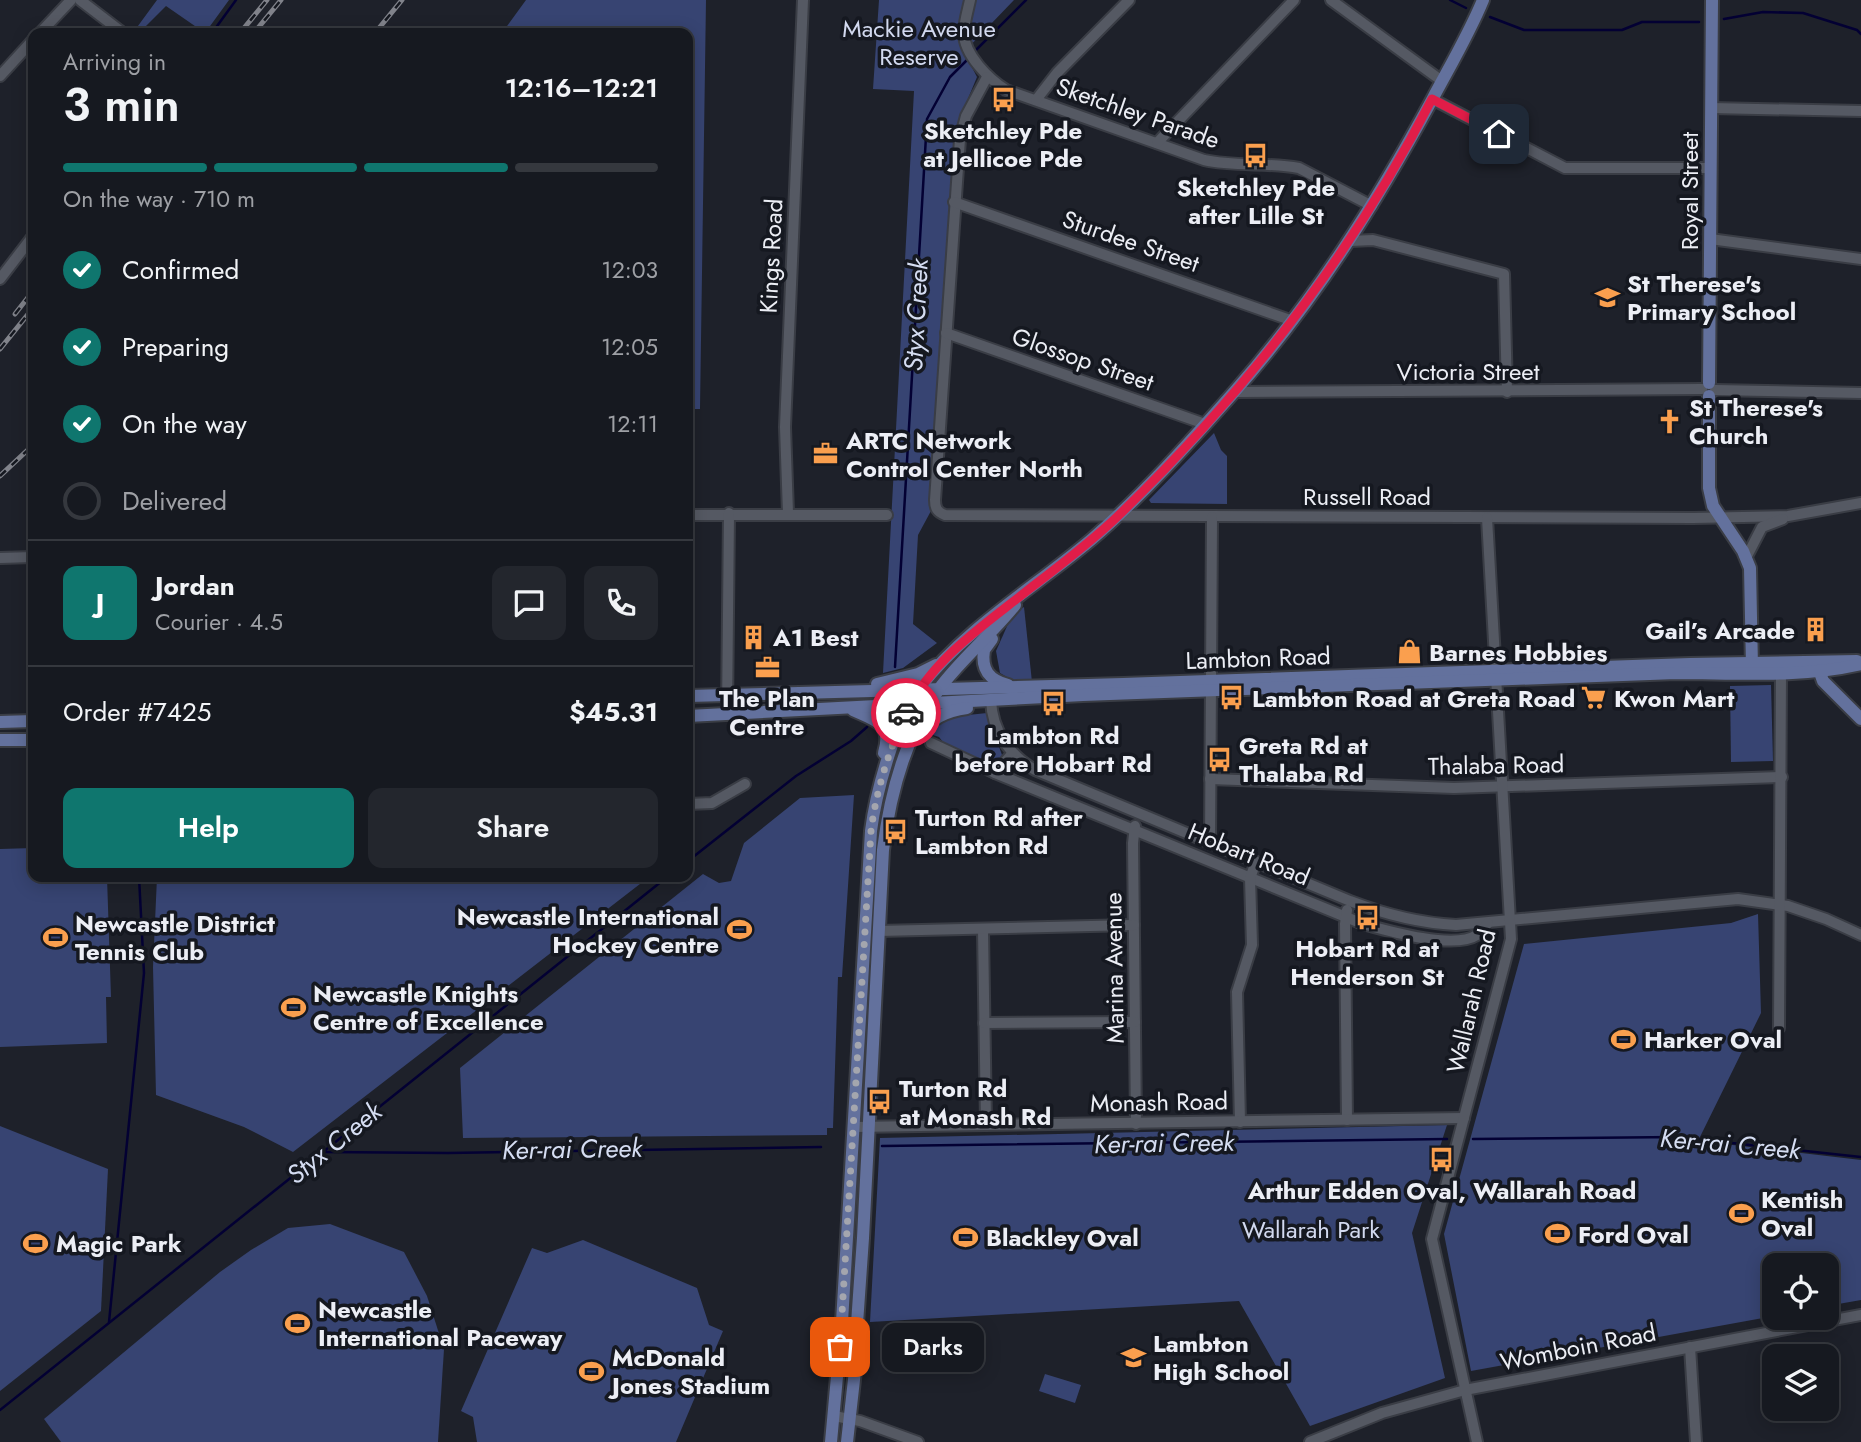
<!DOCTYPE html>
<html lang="en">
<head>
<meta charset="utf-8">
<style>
	:root { --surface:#161920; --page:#23262d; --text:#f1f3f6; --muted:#9ea0a5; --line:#35383e; --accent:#0f766e }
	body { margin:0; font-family:Jost,sans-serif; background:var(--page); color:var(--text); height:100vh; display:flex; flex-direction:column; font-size:26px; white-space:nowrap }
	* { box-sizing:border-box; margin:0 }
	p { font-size:23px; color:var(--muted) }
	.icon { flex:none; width:38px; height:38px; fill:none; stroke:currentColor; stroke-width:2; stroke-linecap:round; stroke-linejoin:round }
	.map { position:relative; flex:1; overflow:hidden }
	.sheet { position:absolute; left:28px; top:28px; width:665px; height:854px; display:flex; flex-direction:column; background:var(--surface); border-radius:14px; box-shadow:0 4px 18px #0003,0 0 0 2px var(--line) }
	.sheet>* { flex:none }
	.tools { position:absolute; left:1762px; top:1253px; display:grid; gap:14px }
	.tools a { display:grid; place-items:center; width:77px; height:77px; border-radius:14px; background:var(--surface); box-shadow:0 4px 18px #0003,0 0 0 2px var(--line); font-size:35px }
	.pin { position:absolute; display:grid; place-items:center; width:60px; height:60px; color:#fff; margin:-30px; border-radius:14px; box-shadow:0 4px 10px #0006 }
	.courier { position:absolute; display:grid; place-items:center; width:70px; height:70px; margin:-35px; border:5px solid #e11d48; border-radius:50%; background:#fff; color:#222; box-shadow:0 2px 9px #0007 }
	.bubble { position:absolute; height:49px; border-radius:14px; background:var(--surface); box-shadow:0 4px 18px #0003,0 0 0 2px var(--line); font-size:23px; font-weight:600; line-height:49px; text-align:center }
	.head em { font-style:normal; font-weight:600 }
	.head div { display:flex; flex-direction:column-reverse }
	.head { display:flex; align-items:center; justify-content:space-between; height:119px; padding:0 35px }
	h1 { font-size:46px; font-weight:600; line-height:52px }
	.bar { display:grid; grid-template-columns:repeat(4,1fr); gap:10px 7px; align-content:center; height:84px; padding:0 35px }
	.bar i { height:9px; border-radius:5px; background:var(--line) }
	.bar .active { background:var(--accent) }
	.bar p { grid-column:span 4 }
	.line { display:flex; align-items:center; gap:18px; padding:0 35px; border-top:2px solid var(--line) }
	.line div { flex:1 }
	.round { display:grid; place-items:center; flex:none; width:74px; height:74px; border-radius:14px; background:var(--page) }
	ol { padding:0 35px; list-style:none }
	li { display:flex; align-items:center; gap:21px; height:77px }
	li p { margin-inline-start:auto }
	li .icon { padding:7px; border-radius:50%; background:var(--accent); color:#fff; stroke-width:4 }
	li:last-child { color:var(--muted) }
	li i { width:38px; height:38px; border:4px solid var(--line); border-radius:50% }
	.button { display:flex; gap:14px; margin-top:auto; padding:14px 35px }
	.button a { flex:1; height:80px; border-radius:14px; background:var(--accent); color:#fff; font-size:28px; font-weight:600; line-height:80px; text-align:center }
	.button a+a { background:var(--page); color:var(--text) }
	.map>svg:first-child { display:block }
	.green { fill:#374472 }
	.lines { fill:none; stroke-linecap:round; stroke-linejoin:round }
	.stream { stroke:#030033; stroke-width:2.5 }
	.minor-casing { stroke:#3a3d45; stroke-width:14 }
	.major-casing { stroke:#3a3d45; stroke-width:16 }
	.minor { stroke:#555963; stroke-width:10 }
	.major { stroke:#63719d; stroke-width:12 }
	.rail-casing { stroke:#81838b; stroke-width:5 }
	.rail { stroke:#151820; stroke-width:2.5; stroke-dasharray:8; stroke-linecap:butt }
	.done { stroke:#a4a6ae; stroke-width:7; stroke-dasharray:0 12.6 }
	.route { stroke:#e11d48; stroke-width:9 }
	.labels { text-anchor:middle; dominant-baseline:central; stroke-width:7; stroke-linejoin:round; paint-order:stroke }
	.park-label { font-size:24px; fill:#d2d9ef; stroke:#151820 }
	.street-label { font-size:24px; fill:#eceef5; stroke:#151820 }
	.poi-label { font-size:24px; font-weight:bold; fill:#eceef5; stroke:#151820; text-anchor:start }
	.water-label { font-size:26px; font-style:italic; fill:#d5ddf2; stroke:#151820 }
</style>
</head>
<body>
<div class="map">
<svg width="1861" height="1442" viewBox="0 0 1861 1442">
	<rect width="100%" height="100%" fill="#1e212a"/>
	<g class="green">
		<polygon points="157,0 229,0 205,33 166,6 140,32 135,30"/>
		<polygon points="526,0 706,0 700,409 688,409 688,33 502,33"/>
		<polygon points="879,0 1014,0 964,52 977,77 957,125 932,509 918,535 913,624 937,643 903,668 883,673 914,91 873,89"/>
		<polygon points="1214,433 1221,450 1227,456 1227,504 1151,503 1149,500"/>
		<polygon points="1024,607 1032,682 1019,684 1000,673 996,651 1012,615"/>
		<polygon points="1771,685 1773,761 1731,762 1730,686"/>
		<polygon points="987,713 1002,755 999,760 990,764 947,747 939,737 927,733 949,717"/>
		<polygon points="854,795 842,977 838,977 833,1128 827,1128 827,1135 463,1138 460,1068 703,874 719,883 731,881 744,843 800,798"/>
		<polygon points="33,848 33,877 107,877 111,997 106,997 107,1043 0,1047 0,849"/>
		<polygon points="157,877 649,877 293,1152 244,1127 156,1095 153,967"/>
		<polygon points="1758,914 1761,1013 1698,1141 1861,1160 1861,1300 1827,1306 1827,1265 1774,1265 1774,1316 1471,1371 1444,1234 1524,944 1731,923"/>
		<polygon points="1447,1125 1412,1233 1445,1378 1310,1426 1239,1301 870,1322 880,1138"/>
		<polygon points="0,1126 108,1169 101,1311 0,1391"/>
		<polygon points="330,1224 404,1252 427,1296 444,1349 438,1442 61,1442 44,1419 220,1272 251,1250 288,1228"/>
		<polygon points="583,1240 697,1288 709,1325 723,1331 676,1442 477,1442 473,1417 461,1411 532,1248 547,1253"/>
		<polygon points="1045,1374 1081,1385 1075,1403 1039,1391"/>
	</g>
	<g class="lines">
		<g class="stream">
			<polyline points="1450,0 1466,8"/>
			<polyline points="1490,17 1524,30 1622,30 1642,22 1699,22"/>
			<polyline points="1724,19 1763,12 1803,13 1857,30 1861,34"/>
			<polyline points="212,33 236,0"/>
			<polyline points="974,52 1026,0"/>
			<polyline points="895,667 927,119 950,77 970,57"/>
			<polyline points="688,861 796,776 851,741 867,727"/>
			<polyline points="1473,1139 1677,1137 1861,1157"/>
			<polyline points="882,1146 1447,1139"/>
			<polyline points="324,1152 448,1153 821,1147"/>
			<polyline points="109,1322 144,973 139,877"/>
			<polyline points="0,1410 667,877"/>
		</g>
		<defs>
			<g id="minor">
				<polyline points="80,0 123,33"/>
				<path d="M970 0C968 10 964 22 964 33 964 55 989 79 1006 90L1204 160C1235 167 1267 162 1299 168L1372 206"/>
				<polyline points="1331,0 1442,81"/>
				<polyline points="40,33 71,0"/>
				<polyline points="0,76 33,40"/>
				<path d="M987 77 966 116 960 139 935 500C935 508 937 512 945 515L1693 518 1788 516 1861 503"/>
				<polyline points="1432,99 1565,168 1710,168"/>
				<polyline points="1036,100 1057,73 1129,0"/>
				<polyline points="1711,108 1861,111"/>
				<polyline points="1157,143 1294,0"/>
				<polyline points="954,202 1293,321"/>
				<polyline points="1710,239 1861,259"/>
				<polyline points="1350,241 1373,240 1504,274 1507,392"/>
				<polyline points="0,279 33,236"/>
				<polyline points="946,333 1205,424"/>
				<polyline points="1715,390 1861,393"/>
				<polyline points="1235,392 1702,389"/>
				<polyline points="788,513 785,427 803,0"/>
				<polyline points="688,515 887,515"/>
				<polyline points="0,558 33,557"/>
				<polyline points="1746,558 1762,527 1783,519"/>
				<path d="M991 700C992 730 1009 755 1035 770L1350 901C1384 914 1419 923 1456 925L1738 899 1788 906 1826 919 1861 935"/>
				<polyline points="727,714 729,513"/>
				<path d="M931 743 995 773 1363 924C1388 931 1454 950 1477 935 1481 932 1485 926 1488 923"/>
				<polyline points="995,773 1012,754"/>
				<polyline points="1210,779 1454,788 1782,777"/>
				<polyline points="688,804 712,803 745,784"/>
				<polyline points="1135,826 1133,843 1136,1124"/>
				<polyline points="1210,844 1212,517"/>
				<polyline points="983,930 986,1124"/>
				<polyline points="878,931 1134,925"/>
				<polyline points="984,1023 1135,1022"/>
				<polyline points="1779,1028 1781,673"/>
				<polyline points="1347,1120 1345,924 1347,910"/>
				<polyline points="1240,1122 1237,992 1252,945 1250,878 1256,862"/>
				<polyline points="854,1127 1464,1118"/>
				<polyline points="1690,1347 1696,1442"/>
				<polyline points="834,1416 860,1421 918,1442"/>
				<polyline points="1310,1442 1382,1413 1465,1390 1861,1315"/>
				<polyline points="1477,1442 1432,1239 1511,939 1487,518"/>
			</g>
			<g id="major">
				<polyline points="1709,383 1712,0"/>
				<polyline points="1709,396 1709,488 1713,506 1743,551 1750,568 1752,667"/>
				<path d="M992 639 984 650C981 670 989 680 1008 685"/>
				<polyline points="1818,667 1823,681 1861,719"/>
				<polyline points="877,684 918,674 936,665"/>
				<polyline points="688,696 1123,684 1690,664 1857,661"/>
				<path d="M853 710C875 720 893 723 884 753"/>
				<path d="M688 716 1083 695 1676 673C1738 673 1800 678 1861 664"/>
				<polyline points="0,722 33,721"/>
				<path d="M918 736C930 718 946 711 967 708"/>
				<polyline points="0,740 33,740"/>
				<path d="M831 1442 842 1322 871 831C876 791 896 719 920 687 967 627 1034 588 1092 539 1143 495 1190 442 1235 391 1315 300 1375 205 1433 98 1450 66 1469 34 1483 0"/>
				<path d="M847 1442 857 1353 856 1338 863 1238 883 850C890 793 905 736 939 689 961 659 992 634 1015 605"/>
			</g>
		</defs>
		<use href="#minor" class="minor-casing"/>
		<use href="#major" class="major-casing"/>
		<use href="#minor" class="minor"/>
		<use href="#major" class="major"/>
		<defs>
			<g id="rail">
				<polyline points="240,33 267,0"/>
				<polyline points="254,33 281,0"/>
				<polyline points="375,33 402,0"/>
				<polyline points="15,314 33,291"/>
				<polyline points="0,349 33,308"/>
				<polyline points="0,476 33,445"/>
			</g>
		</defs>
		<use href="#rail" class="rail-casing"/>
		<use href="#rail" class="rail"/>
	</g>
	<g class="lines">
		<path class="done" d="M840 1347 871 831C876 791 889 750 906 713"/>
		<path class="route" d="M906 713C932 659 983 626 1028 590 1058 567 1090 543 1118 516 1244 394 1352 255 1432 99L1499 134"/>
	</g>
	<defs>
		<symbol id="bus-bare" viewBox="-9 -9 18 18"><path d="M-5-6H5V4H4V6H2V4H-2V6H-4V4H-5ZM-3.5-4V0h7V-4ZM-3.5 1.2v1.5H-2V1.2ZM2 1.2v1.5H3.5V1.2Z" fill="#fa9f4e" stroke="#151820" stroke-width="2.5" paint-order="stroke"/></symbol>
		<symbol id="school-bare" viewBox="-9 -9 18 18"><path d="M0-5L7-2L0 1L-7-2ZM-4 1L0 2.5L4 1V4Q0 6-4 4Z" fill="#fa9f4e" stroke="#151820" stroke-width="2.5" paint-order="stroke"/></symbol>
		<symbol id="church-bare" viewBox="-9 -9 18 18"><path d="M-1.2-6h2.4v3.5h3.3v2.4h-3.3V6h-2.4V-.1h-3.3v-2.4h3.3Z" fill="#fa9f4e" stroke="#151820" stroke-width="2.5" paint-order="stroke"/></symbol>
		<symbol id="office-bare" viewBox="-9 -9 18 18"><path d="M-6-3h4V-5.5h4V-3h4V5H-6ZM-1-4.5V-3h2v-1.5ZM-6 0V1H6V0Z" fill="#fa9f4e" stroke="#151820" stroke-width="2.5" paint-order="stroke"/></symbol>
		<symbol id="building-bare" viewBox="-9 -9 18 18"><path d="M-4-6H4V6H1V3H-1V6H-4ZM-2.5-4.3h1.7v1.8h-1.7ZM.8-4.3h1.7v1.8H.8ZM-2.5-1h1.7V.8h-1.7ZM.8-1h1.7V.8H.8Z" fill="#fa9f4e" stroke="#151820" stroke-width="2.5" paint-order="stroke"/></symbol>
		<symbol id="shop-bare" viewBox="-9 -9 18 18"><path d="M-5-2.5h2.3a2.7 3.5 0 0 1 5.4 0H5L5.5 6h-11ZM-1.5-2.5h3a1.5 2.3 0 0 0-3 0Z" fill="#fa9f4e" stroke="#151820" stroke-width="2.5" paint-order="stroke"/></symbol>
		<symbol id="supermarket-bare" viewBox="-9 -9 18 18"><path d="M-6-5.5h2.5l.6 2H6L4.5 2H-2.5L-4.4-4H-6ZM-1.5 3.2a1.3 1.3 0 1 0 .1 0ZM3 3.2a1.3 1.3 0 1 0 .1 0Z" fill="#fa9f4e" stroke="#151820" stroke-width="2.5" paint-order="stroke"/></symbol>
		<symbol id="stadium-bare" viewBox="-9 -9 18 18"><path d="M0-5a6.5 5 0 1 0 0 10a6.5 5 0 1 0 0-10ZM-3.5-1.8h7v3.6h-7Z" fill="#fa9f4e" stroke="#151820" stroke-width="2.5" paint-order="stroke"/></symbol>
	</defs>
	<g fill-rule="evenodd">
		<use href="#bus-bare" x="986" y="82" width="35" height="35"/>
		<use href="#bus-bare" x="1238" y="138" width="35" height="35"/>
		<use href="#school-bare" x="1590" y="280" width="35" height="35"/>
		<use href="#church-bare" x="1652" y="404" width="35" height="35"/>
		<use href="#office-bare" x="808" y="436" width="35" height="35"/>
		<use href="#building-bare" x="1798" y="612" width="35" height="35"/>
		<use href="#building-bare" x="736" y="620" width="35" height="35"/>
		<use href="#shop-bare" x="1392" y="634" width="35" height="35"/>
		<use href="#office-bare" x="750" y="650" width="35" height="35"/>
		<use href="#bus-bare" x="1214" y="680" width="35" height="35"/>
		<use href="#supermarket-bare" x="1576" y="680" width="35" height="35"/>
		<use href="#bus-bare" x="1036" y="686" width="35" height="35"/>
		<use href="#bus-bare" x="1202" y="742" width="35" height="35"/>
		<use href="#bus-bare" x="878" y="814" width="35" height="35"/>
		<use href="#bus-bare" x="1350" y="900" width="35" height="35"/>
		<use href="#stadium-bare" x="722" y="912" width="35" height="35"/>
		<use href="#stadium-bare" x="38" y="920" width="35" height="35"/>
		<use href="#stadium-bare" x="276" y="990" width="35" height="35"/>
		<use href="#stadium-bare" x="1606" y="1022" width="35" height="35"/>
		<use href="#bus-bare" x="862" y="1084" width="35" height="35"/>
		<use href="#bus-bare" x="1424" y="1142" width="35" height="35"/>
		<use href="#stadium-bare" x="1724" y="1196" width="35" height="35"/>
		<use href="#stadium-bare" x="1540" y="1216" width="35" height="35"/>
		<use href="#stadium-bare" x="948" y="1220" width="35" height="35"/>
		<use href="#stadium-bare" x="18" y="1226" width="35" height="35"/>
		<use href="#stadium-bare" x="280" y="1306" width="35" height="35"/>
		<use href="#school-bare" x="1116" y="1340" width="35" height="35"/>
		<use href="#stadium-bare" x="574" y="1354" width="35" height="35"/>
	</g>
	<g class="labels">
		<g class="park-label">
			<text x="919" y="28">Mackie Avenue<tspan x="919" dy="28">Reserve</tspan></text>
			<text x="1311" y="1229">Wallarah Park</text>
		</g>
		<g class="street-label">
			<text transform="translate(1138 113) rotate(19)">Sketchley Parade</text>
			<text transform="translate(1689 191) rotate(-90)">Royal Street</text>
			<text transform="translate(1131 241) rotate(19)">Sturdee Street</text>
			<text transform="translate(771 256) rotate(-87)">Kings Road</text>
			<text transform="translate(1083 359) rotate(19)">Glossop Street</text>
			<text x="1468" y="371">Victoria Street</text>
			<text x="1367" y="496">Russell Road</text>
			<text transform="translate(1258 658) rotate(-2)">Lambton Road</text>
			<text transform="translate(1496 765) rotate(-1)">Thalaba Road</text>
			<text transform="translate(1249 854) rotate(22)">Hobart Road</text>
			<text transform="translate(1114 968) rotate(-91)">Marina Avenue</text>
			<text transform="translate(1471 1001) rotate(-77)">Wallarah Road</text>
			<text transform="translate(1159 1102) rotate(-1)">Monash Road</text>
			<text transform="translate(1578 1347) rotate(-11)">Womboin Road</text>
		</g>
		<g class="poi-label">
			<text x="1003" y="130" text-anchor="middle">Sketchley Pde<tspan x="1003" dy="28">at Jellicoe Pde</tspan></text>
			<text x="1256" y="187" text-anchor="middle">Sketchley Pde<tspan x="1256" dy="28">after Lille St</tspan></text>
			<text x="1627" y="283">St Therese's<tspan x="1627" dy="28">Primary School</tspan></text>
			<text x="1689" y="407">St Therese's<tspan x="1689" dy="28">Church</tspan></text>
			<text x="846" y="440">ARTC Network<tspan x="846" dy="28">Control Center North</tspan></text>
			<text x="1795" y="630" text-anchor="end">Gail’s Arcade</text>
			<text x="773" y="637">A1 Best</text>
			<text x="1429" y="652">Barnes Hobbies</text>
			<text x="767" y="698" text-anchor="middle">The Plan<tspan x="767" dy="28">Centre</tspan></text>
			<text x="1252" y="698">Lambton Road at Greta Road</text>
			<text x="1614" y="698">Kwon Mart</text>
			<text x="1053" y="735" text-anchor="middle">Lambton Rd<tspan x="1053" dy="28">before Hobart Rd</tspan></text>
			<text x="1239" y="745">Greta Rd at<tspan x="1239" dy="28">Thalaba Rd</tspan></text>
			<text x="915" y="817">Turton Rd after<tspan x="915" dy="28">Lambton Rd</tspan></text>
			<text x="719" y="916" text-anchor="end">Newcastle International<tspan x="719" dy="28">Hockey Centre</tspan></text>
			<text x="75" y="923">Newcastle District<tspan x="75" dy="28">Tennis Club</tspan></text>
			<text x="1367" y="948" text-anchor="middle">Hobart Rd at<tspan x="1367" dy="28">Henderson St</tspan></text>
			<text x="313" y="993">Newcastle Knights<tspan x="313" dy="28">Centre of Excellence</tspan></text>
			<text x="1644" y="1039">Harker Oval</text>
			<text x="899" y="1088">Turton Rd<tspan x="899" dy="28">at Monash Rd</tspan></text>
			<text x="1442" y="1190" text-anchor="middle">Arthur Edden Oval, Wallarah Road</text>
			<text x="1761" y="1199">Kentish<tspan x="1761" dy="28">Oval</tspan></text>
			<text x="1578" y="1234">Ford Oval</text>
			<text x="986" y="1237">Blackley Oval</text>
			<text x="56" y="1243">Magic Park</text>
			<text x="318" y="1309">Newcastle<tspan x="318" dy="28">International Paceway</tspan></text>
			<text x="1153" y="1343">Lambton<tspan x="1153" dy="28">High School</tspan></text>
			<text x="612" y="1357">McDonald<tspan x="612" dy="28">Jones Stadium</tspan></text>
		</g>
		<g class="water-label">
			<text transform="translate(916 315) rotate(-87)">Styx Creek</text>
			<text transform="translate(334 1143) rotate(-39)">Styx Creek</text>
			<text transform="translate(1164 1143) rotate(-1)">Ker-rai Creek</text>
			<text transform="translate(1730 1144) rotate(5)">Ker-rai Creek</text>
			<text transform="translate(572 1149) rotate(-1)">Ker-rai Creek</text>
		</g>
	</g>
</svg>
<div class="tools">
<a><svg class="icon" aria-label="locate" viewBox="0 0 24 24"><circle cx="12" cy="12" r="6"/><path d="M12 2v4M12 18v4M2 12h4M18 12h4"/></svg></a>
<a><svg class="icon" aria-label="layers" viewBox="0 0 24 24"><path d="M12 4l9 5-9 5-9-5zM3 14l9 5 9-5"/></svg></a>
</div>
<div class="pin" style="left:840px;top:1347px;background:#ea580c"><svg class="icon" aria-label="bag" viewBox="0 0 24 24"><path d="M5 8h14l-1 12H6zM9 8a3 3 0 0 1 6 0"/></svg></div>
<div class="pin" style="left:1499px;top:134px;background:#1f2937"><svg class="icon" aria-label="home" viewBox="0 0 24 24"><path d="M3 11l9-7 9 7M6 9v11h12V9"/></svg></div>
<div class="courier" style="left:906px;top:713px"><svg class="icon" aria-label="car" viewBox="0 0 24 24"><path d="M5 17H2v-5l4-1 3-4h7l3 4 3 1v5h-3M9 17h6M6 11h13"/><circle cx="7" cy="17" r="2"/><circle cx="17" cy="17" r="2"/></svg></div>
<div class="bubble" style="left:882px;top:1323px;width:102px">Darks</div>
<section class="sheet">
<div class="head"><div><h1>3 min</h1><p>Arriving in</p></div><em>12:16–12:21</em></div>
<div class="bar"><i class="active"></i><i class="active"></i><i class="active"></i><i></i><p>On the way · 710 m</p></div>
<ol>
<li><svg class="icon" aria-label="check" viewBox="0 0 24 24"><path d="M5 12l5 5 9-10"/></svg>Confirmed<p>12:03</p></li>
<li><svg class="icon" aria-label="check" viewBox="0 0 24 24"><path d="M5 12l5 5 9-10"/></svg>Preparing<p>12:05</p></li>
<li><svg class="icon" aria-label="check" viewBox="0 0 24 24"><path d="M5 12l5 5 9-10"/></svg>On the way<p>12:11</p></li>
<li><i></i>Delivered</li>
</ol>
<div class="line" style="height:126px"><b class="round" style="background:var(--accent);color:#fff">J</b><div><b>Jordan</b><p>Courier · 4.5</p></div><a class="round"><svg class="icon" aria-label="chat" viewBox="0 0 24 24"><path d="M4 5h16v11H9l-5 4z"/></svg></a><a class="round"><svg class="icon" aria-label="phone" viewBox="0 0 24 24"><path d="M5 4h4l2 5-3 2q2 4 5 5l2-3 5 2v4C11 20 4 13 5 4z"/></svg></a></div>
<div class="line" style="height:91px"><div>Order #7425</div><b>$45.31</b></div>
<div class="button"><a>Help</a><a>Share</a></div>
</section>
</div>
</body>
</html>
